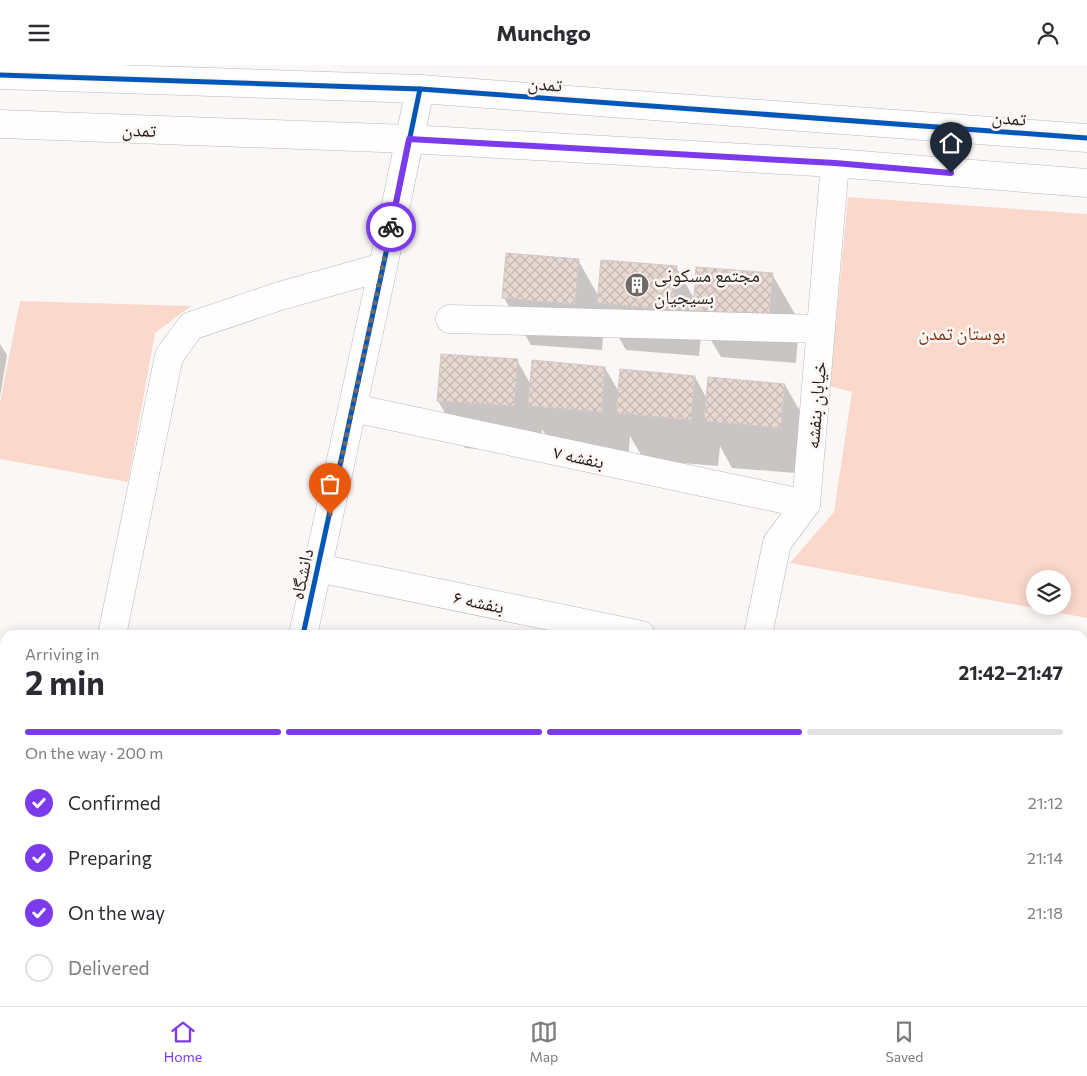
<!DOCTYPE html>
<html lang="en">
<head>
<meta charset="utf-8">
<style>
	:root { --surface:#fff; --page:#f2f2f3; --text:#2b2b33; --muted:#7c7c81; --line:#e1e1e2; --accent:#7c3aed }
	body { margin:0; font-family:Commissioner,"Noto Naskh Arabic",sans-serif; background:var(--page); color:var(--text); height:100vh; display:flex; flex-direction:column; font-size:19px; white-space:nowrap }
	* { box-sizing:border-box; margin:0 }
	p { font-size:16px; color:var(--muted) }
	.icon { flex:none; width:28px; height:28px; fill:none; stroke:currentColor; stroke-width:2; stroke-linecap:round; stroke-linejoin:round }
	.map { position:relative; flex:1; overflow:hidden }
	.side { position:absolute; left:0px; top:565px; width:1088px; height:376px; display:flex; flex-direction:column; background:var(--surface); border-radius:15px 15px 0 0; box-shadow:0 2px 12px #0003 }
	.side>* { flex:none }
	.tools { position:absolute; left:1026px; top:505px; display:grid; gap:10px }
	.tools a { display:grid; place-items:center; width:45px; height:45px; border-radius:50%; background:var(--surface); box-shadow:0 2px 12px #0003; font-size:25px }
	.pin { position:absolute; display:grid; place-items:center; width:42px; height:42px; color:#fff; margin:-51px -21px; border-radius:50% 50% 50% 0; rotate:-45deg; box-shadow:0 0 5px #0007 }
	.pin .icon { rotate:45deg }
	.courier { position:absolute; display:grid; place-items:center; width:50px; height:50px; margin:-25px; border:4px solid #7c3aed; border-radius:50%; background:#fff; color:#222; box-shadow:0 1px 6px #0007 }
	.head em { font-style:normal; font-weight:700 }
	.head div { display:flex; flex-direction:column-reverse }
	.head { display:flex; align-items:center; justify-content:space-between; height:85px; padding:0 25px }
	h1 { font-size:32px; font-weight:700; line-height:38px }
	.bar { display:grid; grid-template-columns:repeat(4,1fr); gap:8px 5px; align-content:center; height:60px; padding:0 25px }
	.bar i { height:6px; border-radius:4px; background:var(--line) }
	.bar .selected { background:var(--accent) }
	.bar p { grid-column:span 4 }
	ol { padding:0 25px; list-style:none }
	li { display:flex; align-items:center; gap:15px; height:55px }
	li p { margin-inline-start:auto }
	li .icon { padding:5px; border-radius:50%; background:var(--accent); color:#fff; stroke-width:4 }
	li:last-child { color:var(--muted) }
	li i { width:28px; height:28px; border:2px solid var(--line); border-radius:50% }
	header { display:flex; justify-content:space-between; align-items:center; height:65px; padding:0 25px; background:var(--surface); font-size:22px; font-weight:700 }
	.tabs { display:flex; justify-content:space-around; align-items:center; height:70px; border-top:1px solid var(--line); background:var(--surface); font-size:14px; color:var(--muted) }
	.tabs a { display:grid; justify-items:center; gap:2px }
	.tabs .selected { color:var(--accent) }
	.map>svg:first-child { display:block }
	.park { fill:#fad9cc; fill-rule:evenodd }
	.shadow { fill:#0003 }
	.building { fill:url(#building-cross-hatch); stroke:#d0cac8 }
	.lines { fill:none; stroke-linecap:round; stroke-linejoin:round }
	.minor-casing { stroke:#bdb8b7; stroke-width:29 }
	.minor { stroke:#fefefe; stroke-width:28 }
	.cycleway-casing { stroke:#fef6f3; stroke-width:8 }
	.cycleway { stroke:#0057b8; stroke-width:5 }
	.done { stroke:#6f6a68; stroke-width:5; stroke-dasharray:0 9 }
	.route { stroke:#7c3aed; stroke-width:6 }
	.labels { text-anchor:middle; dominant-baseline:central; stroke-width:5; stroke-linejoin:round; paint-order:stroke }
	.street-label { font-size:19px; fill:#241e1b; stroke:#fef6f3 }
	.poi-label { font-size:19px; fill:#241e1b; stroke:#fef6f3; text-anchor:start }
	.park-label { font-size:19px; fill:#7e310b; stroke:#fef6f3 }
</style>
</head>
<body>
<header><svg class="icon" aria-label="menu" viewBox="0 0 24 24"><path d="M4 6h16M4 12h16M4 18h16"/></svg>Munchgo<svg class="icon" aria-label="person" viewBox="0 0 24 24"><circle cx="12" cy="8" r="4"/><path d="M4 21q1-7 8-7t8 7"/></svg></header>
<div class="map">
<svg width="1087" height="941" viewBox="0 0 1087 941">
	<defs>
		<pattern id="building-cross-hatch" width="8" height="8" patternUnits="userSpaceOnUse" patternTransform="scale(1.25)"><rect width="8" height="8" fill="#e7d7d1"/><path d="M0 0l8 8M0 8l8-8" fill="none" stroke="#c6b8b3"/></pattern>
	</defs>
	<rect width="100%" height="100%" fill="#fbf7f6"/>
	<g class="park">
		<path d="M848 132 1087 149V553L790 498 834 447 852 327 830 321ZM1035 514H1062V541H1035Z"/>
		<polygon points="20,236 191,241 155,268 128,417 0,394 0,338"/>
		<polygon points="1087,788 1087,830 1083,834 1083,792"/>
		<polygon points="905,936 957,936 951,941 899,941"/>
	</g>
	<g class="shadow">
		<polygon points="578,195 599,232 676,202 695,235 772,209 799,256 796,298 721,292 702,260 699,291 626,285 605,248 602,285 531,280 504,233"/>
		<polygon points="0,279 7,290 0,332"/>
		<polygon points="517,295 531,320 605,303 619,327 695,312 707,334 785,320 812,367 808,409 732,403 720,381 718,401 644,395 630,371 628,394 556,388 542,364 540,388 465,383 438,336"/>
	</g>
	<g class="building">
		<polygon points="506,188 579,194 575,239 502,233"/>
		<polygon points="601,195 677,201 673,245 597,238"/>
		<polygon points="696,202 773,208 769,252 693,245"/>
		<polygon points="441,289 518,294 514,341 437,336"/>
		<polygon points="532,295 605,302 602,347 528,341"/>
		<polygon points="620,304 695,311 691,355 616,348"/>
		<polygon points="708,312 785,319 781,363 704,356"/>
	</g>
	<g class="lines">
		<defs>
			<g id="minor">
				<polyline points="0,10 420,24 1087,73"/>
				<polyline points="0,59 409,74 835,98 1087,118"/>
				<polyline points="450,254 821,264"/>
				<polyline points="353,343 806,439"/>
				<polyline points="318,503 641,570"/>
				<polyline points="112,570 169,291 191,261 280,231 383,202"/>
				<polyline points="303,570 383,202 420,24"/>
				<polyline points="758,570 777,478 806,439 835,98"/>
				<polyline points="0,771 5,772"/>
				<polyline points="1082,862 1087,859"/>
				<polyline points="0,940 7,941"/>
				<polyline points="221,941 222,936"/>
				<polyline points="611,941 612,936"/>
				<polyline points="985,941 991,936"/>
			</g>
		</defs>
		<use href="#minor" class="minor-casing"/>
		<use href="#minor" class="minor"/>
		<defs>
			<g id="cycleway">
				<polyline points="0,10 420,24 1087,73"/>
				<polyline points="303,570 383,202 420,24"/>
			</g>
		</defs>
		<use href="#cycleway" class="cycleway-casing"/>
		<use href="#cycleway" class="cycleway"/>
	</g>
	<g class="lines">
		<polyline class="done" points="330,449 391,162"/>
		<polyline class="route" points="391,162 409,74 835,98 951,108"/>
	</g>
	<defs>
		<symbol id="building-disc" viewBox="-11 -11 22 22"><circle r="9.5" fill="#6f6a68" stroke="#fef6f3"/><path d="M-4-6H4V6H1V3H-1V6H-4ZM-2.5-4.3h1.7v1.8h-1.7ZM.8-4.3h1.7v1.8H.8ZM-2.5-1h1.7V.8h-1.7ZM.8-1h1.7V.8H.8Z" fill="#fff"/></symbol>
	</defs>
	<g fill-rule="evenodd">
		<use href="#building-disc" x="623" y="206" width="28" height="28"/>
	</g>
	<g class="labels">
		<g class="street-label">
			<text transform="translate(545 18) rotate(4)">تمدن</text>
			<text transform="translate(1009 52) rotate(4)">تمدن</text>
			<text transform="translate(139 64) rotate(2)">تمدن</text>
			<text transform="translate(815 340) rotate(-85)">خیابان بنفشه</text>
			<text transform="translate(579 391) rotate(12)">بنفشه ۷</text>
			<text transform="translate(301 509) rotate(-78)">دانشگاه</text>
			<text transform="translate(479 536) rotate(12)">بنفشه ۶</text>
		</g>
		<g class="poi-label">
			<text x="654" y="209">مجتمع مسکونی<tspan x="654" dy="22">بسیجیان</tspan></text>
		</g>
		<g class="park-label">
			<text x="962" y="267">بوستان تمدن</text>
		</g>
	</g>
</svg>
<div class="tools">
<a><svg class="icon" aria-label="layers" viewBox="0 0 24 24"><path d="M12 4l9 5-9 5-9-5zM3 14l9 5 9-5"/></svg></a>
</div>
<div class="pin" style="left:330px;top:449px;background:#ea580c"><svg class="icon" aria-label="bag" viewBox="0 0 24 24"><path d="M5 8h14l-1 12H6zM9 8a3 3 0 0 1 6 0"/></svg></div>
<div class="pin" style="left:951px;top:108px;background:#1f2937"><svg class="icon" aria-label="home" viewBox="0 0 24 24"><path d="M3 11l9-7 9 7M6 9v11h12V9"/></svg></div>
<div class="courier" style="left:391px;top:162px"><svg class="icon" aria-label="bike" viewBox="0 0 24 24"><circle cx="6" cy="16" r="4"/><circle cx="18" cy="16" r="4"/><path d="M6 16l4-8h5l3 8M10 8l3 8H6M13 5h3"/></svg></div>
<section class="side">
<div class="head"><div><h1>2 min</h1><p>Arriving in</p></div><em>21:42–21:47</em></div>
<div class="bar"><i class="selected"></i><i class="selected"></i><i class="selected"></i><i></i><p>On the way · 200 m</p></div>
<ol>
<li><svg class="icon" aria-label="check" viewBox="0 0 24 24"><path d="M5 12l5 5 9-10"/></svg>Confirmed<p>21:12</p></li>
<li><svg class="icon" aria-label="check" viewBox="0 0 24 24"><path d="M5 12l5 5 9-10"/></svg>Preparing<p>21:14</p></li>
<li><svg class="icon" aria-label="check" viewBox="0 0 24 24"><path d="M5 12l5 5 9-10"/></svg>On the way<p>21:18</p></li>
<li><i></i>Delivered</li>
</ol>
</section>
</div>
<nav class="tabs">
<a class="selected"><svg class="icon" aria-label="home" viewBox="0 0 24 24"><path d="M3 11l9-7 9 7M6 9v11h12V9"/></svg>Home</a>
<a><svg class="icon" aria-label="map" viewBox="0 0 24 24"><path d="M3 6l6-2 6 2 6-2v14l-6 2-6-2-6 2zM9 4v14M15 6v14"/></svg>Map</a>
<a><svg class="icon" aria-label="saved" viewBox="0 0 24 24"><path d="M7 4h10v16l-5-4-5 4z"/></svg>Saved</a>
</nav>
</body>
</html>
